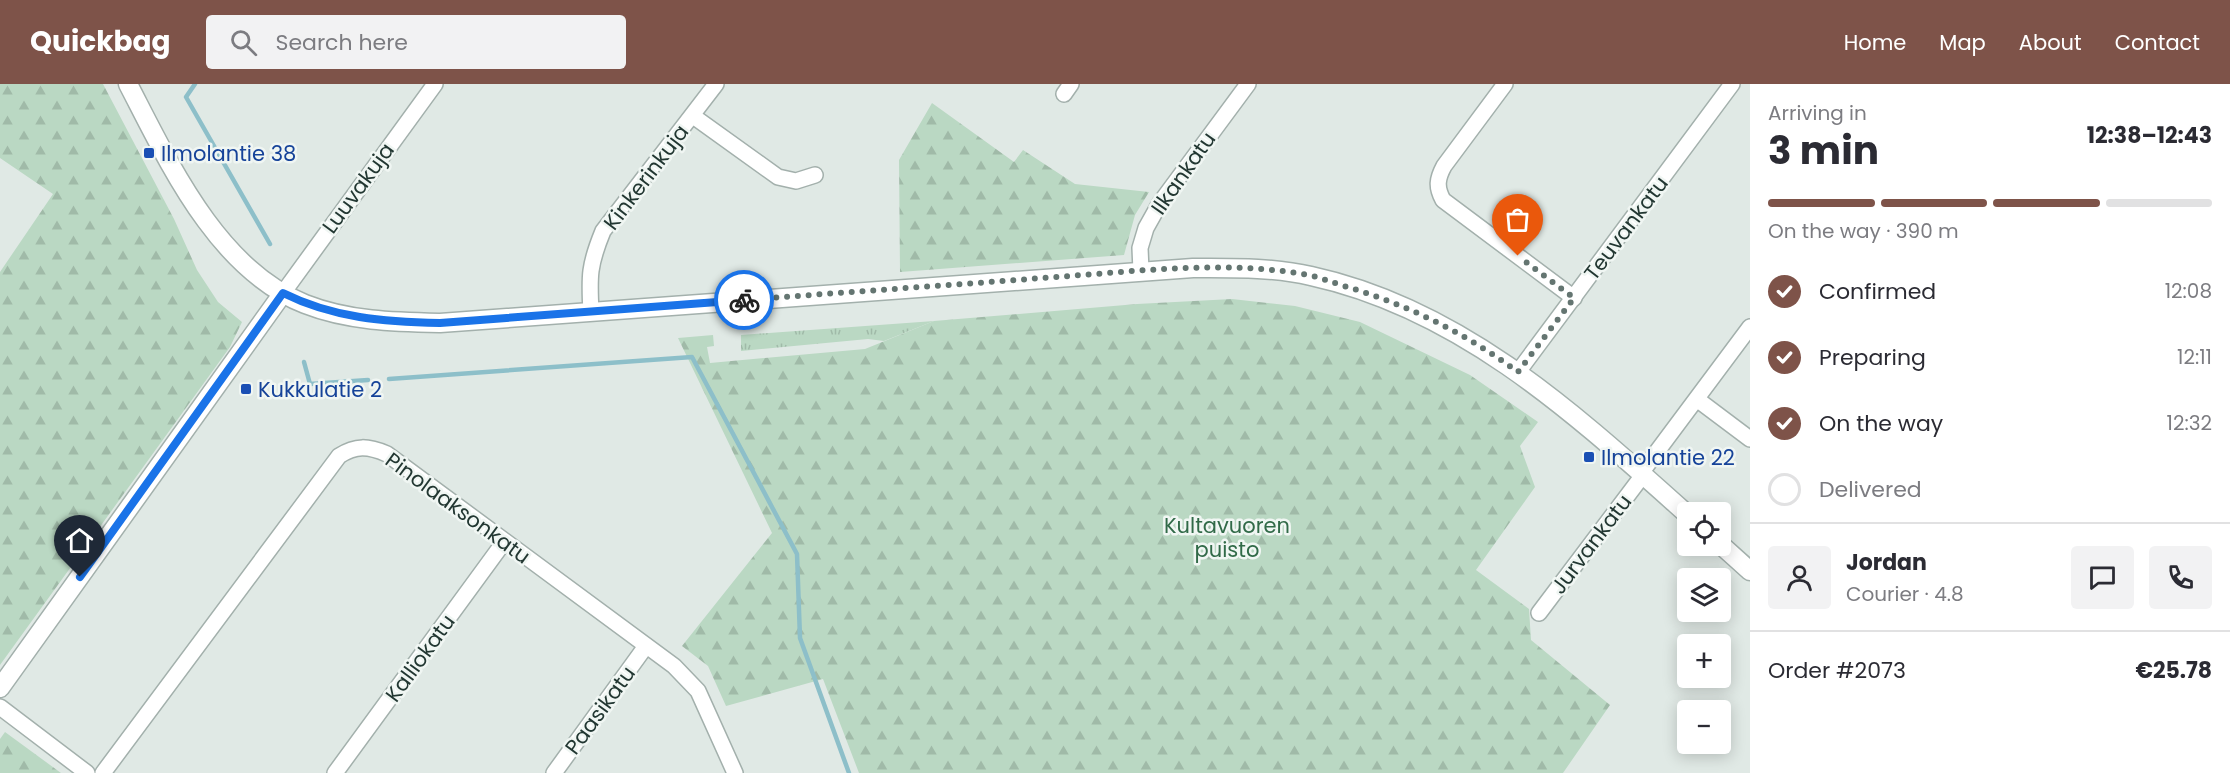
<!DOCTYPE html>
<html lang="en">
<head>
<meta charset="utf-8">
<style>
	:root { --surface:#fff; --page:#f2f2f3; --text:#2b2b33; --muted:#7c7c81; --line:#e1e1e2; --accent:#7e5349 }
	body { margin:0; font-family:Poppins,sans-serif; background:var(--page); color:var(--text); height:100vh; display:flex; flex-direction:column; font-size:22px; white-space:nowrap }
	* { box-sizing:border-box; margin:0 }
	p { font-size:20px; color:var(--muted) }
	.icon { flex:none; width:33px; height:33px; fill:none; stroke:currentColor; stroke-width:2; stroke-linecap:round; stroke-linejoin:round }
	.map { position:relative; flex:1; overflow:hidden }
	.sheet { display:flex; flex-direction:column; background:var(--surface); width:480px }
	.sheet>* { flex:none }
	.controls { position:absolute; left:1677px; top:418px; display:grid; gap:12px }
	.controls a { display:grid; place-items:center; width:54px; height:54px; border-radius:6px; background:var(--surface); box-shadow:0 3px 15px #0003; font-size:30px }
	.pin { position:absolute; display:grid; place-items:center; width:51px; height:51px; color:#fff; margin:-62px -26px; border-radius:50% 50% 50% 0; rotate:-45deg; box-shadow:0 0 6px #0007 }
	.pin .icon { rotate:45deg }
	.courier { position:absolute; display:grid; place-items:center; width:60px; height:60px; margin:-30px; border:4px solid #1a73e8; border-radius:50%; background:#fff; color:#222; box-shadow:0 2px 8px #0007 }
	.overview em { font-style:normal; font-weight:700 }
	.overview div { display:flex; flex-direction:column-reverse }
	.overview { display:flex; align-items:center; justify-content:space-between; height:102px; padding:0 18px }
	h1 { font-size:39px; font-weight:700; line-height:45px }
	.bar { display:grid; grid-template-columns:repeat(4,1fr); gap:9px 6px; align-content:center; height:72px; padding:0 18px }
	.bar i { height:8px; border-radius:4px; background:var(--line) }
	.bar .selected { background:var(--accent) }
	.bar p { grid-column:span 4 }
	.line { display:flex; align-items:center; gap:15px; padding:0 18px; border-top:2px solid var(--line) }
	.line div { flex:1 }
	.round { display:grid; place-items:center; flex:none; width:63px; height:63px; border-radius:6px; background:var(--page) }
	ol { padding:0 18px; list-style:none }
	li { display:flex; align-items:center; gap:18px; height:66px }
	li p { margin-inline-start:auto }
	li .icon { padding:6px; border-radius:50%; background:var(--accent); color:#fff; stroke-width:4 }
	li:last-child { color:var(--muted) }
	li i { width:33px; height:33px; border:3px solid var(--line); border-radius:50% }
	header { display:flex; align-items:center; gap:36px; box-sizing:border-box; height:84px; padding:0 30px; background:var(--accent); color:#fff }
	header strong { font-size:28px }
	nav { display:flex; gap:33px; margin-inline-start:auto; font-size:21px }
	.search { width:420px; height:54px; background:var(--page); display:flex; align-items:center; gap:15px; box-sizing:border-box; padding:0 21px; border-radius:6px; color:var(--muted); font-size:22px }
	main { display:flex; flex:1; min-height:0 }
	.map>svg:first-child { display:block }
	.grass { fill:url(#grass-tufts) }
	.forest { fill:url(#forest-firs) }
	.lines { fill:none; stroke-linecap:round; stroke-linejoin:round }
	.stream { stroke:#8dbfc9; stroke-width:4.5 }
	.minor-casing { stroke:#a3b0ac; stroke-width:18 }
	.tertiary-casing { stroke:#a3b0ac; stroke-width:21 }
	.minor { stroke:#fff; stroke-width:15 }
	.tertiary { stroke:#fff; stroke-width:18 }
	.done { stroke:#647571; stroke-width:6; stroke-dasharray:0 10.8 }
	.route { stroke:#1a73e8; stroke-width:8 }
	.transit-dot { fill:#1a4fb4; stroke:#f0f6f3; stroke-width:2 }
	.labels { text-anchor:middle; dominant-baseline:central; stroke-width:5; stroke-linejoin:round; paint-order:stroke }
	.transit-label { font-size:21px; fill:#164399; stroke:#f0f6f3; text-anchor:start }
	.street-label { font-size:21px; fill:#223732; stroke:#f0f6f3 }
	.park-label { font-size:21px; fill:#316a48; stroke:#f0f6f3 }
</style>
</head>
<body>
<header>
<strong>Quickbag</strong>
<div class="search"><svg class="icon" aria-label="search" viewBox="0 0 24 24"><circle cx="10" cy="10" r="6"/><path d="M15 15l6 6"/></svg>Search here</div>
<nav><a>Home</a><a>Map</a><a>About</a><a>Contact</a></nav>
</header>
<main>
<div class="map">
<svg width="1750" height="689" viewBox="0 0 1750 689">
	<defs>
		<pattern id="grass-tufts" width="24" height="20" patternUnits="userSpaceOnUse" patternTransform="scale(1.5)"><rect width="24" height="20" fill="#bad8c3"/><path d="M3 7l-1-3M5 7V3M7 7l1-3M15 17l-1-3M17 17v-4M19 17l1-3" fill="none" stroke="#a0baa8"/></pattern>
		<pattern id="forest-firs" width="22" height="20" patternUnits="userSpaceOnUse" patternTransform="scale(1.5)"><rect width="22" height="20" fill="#bad8c3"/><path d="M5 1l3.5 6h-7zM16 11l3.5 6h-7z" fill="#a0baa8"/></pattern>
	</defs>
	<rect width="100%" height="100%" fill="#e0e9e5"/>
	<polygon class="grass" points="934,237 884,257 868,255 741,267 741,251"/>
	<g class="forest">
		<polygon points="0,0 103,0 174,135 197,186 218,218 242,238 230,263 0,581 0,188 53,110 0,74"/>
		<polygon points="932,19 1014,78 1023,66 1075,100 1149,108 1135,131 1124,171 900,188 899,76"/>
		<polygon points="1232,215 1295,222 1360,238 1470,291 1538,338 1520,362 1535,403 1476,486 1529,525 1531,556 1610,621 1563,689 859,689 823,595 726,622 708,582 682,562 772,449 678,254 713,251 714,262 707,263 710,279 865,265 934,237 1137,220"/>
		<polygon points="5,648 61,689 0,689 0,655"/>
	</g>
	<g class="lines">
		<g class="stream">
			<polyline points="195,0 186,13 270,160"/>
			<polyline points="304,278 310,300 368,296"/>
			<polyline points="389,295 692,273 797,470 800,554 849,689"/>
		</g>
		<defs>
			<g id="minor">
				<path d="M1505 0 1444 82C1437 95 1436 103 1443 116L1574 214"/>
				<polyline points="1064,10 1071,0"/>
				<polyline points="693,32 778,93 796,97 815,91"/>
				<polyline points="1141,187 1140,164 1146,144 1160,119 1248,0"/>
				<polyline points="283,209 435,0"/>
				<path d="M591 228C589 192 589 181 603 147L716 0"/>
				<polyline points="1518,288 1732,0"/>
				<polyline points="1698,316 1750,355"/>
				<polyline points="1641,389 1750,243"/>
				<polyline points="1539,529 1643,391"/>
				<polyline points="0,623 87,689"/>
				<path d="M103 689 339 372C356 361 368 362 387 370L674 582 698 607 735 689"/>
				<polyline points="335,689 504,458"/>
				<polyline points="554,689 646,562"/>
			</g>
			<g id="tertiary">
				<path d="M128 0C169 79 217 185 305 220 348 237 394 238 440 239L1193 184C1232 184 1273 183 1311 192 1462 225 1576 331 1688 431"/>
				<polyline points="1720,460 1750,487"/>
				<polyline points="0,604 283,209"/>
			</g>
		</defs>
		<use href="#minor" class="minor-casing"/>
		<use href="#tertiary" class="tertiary-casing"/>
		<use href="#minor" class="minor"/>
		<use href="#tertiary" class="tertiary"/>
	</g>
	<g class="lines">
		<path class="done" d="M744 216C848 208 952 201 1056 193 1140 187 1226 176 1309 191 1321 194 1332 198 1344 202 1406 220 1465 249 1518 288L1574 214 1518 172"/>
		<path class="route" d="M80 493 283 209C333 234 385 238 440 239L744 216"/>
	</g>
	<g class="transit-dot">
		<rect x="143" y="63" width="12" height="12" rx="3"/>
		<rect x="240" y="299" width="12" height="12" rx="3"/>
		<rect x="1583" y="367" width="12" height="12" rx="3"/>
	</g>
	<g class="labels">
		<g class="transit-label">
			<text x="161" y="69">Ilmolantie 38</text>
			<text x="258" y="305">Kukkulatie 2</text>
			<text x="1601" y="373">Ilmolantie 22</text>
		</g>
		<g class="street-label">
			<text transform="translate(1183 89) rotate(-55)">Ilkankatu</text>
			<text transform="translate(646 93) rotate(-53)">Kinkerinkuja</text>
			<text transform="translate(358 104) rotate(-54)">Luuvakuja</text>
			<text transform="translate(1626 144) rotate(-53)">Teuvankatu</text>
			<text transform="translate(458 424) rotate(36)">Pinolaaksonkatu</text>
			<text transform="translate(1591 460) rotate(-53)">Jurvankatu</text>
			<text transform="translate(420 574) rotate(-54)">Kalliokatu</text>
			<text transform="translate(600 626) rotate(-54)">Paasikatu</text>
		</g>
		<g class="park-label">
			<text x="1227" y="441">Kultavuoren<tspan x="1227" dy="24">puisto</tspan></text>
		</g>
	</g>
</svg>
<div class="controls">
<a><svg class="icon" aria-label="locate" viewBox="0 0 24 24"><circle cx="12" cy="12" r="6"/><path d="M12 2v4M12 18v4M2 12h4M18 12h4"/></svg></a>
<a><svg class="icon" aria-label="layers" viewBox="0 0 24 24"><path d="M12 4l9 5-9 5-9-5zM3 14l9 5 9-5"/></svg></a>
<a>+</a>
<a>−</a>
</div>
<div class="pin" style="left:1518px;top:172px;background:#ea580c"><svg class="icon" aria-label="bag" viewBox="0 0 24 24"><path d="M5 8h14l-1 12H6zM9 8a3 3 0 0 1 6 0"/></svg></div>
<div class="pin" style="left:80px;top:493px;background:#1f2937"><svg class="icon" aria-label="home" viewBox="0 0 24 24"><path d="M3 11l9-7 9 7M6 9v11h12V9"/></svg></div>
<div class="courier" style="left:744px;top:216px"><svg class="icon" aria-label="bike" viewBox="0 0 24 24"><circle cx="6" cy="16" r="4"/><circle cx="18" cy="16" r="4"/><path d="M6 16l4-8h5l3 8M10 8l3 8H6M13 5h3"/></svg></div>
</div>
<section class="sheet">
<div class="overview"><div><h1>3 min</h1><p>Arriving in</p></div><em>12:38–12:43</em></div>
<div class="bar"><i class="selected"></i><i class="selected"></i><i class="selected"></i><i></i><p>On the way · 390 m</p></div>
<ol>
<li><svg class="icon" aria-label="check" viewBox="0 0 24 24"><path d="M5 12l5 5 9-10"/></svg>Confirmed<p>12:08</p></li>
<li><svg class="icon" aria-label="check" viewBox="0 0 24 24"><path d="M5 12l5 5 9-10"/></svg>Preparing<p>12:11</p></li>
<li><svg class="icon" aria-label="check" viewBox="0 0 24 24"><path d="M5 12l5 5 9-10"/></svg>On the way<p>12:32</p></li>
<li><i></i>Delivered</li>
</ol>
<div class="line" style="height:108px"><a class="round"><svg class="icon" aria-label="person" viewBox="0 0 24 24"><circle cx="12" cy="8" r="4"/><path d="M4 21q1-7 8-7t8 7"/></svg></a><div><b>Jordan</b><p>Courier · 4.8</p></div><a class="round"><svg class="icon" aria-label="chat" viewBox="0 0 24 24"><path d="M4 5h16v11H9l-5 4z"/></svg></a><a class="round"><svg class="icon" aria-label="phone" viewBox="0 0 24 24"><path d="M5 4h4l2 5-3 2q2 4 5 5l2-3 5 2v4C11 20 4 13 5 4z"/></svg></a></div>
<div class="line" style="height:78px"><div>Order #2073</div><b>€25.78</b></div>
</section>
</main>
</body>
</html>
